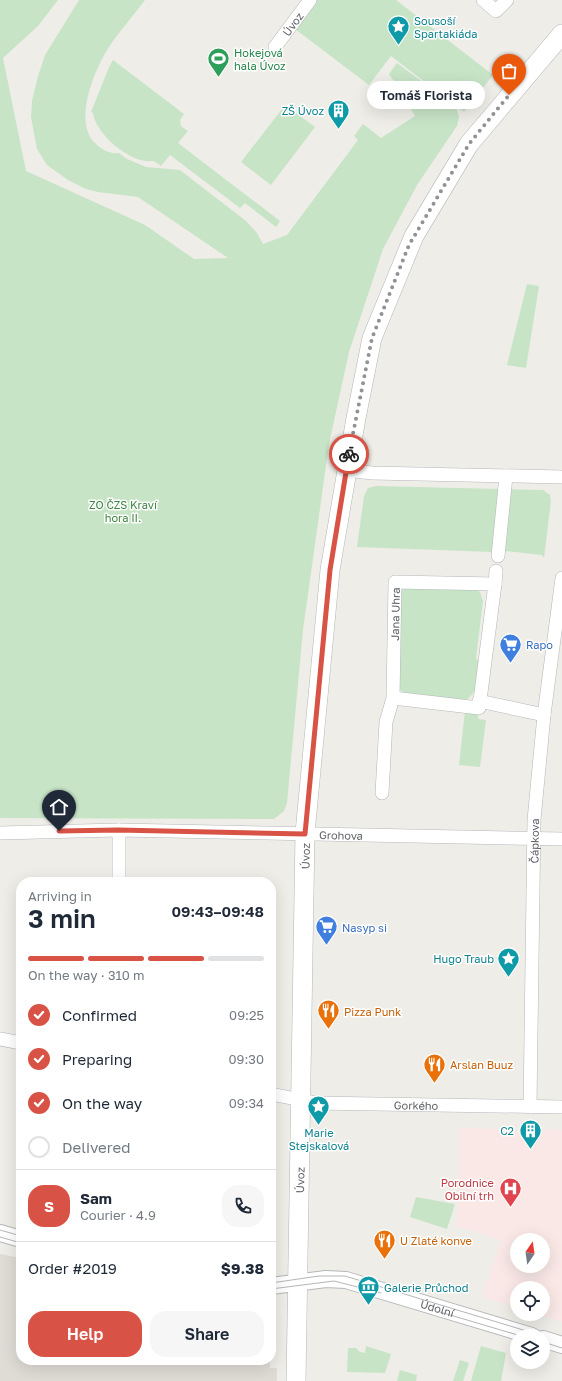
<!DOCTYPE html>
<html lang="en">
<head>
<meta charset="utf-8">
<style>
	:root { --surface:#fff; --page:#f6f6f7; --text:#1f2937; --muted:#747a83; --line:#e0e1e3; --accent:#d85345 }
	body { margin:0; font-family:"Golos Text",sans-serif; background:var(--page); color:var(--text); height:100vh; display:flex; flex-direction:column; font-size:15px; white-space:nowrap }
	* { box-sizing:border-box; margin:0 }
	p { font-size:13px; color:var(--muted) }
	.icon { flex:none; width:22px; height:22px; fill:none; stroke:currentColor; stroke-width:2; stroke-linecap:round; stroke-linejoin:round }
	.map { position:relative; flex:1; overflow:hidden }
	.drawer { position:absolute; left:16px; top:877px; width:260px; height:488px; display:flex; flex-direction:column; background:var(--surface); border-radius:16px; box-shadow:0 4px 16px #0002 }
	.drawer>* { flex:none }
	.needle { width:26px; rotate:13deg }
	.buttons { position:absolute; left:510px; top:1233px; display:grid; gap:8px }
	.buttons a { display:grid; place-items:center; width:40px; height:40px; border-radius:50%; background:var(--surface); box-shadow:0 4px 16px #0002; font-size:20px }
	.pin { position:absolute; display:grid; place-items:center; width:34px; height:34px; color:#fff; margin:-41px -17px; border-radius:50% 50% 50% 0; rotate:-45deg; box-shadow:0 0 4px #0007 }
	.pin .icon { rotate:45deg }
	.courier { position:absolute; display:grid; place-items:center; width:40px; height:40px; margin:-20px; border:3px solid #d85345; border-radius:50%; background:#fff; color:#222; box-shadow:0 1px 5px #0007 }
	.bubble { position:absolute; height:28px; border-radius:14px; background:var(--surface); box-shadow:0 4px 16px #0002; font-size:13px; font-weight:600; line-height:28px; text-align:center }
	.headline em { font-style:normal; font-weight:600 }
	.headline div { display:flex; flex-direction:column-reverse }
	.headline { display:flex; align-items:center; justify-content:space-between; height:68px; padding:0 12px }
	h1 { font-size:26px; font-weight:600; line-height:30px }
	.bar { display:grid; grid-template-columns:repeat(4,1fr); gap:6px 4px; align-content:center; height:48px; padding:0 12px }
	.bar i { height:5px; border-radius:3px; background:var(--line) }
	.bar .on { background:var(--accent) }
	.bar p { grid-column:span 4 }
	.line { display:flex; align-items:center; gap:10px; padding:0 12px; border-top:1px solid var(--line) }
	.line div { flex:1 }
	.round { display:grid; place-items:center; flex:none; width:42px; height:42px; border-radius:16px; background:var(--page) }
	ol { padding:0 12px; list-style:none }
	li { display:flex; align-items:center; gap:12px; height:44px }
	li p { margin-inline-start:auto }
	li .icon { padding:4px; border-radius:50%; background:var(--accent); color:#fff; stroke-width:4 }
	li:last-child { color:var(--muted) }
	li i { width:22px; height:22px; border:2px solid var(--line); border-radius:50% }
	.action { display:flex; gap:8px; margin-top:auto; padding:8px 12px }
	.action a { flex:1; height:46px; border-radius:16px; background:var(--accent); color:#fff; font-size:16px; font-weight:600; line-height:46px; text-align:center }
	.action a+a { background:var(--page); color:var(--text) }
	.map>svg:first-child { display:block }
	.education { fill:#dfdcd6 }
	.medical { fill:#f9e8e6; fill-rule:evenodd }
	.green { fill:#c7e4c7 }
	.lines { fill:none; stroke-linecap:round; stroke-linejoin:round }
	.minor-casing { stroke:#b4b7ba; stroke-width:14 }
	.tertiary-casing { stroke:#b4b7ba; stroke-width:18 }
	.secondary-casing { stroke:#b3b6ba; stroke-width:20 }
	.minor { stroke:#fff; stroke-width:13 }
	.tertiary { stroke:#fff; stroke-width:16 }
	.secondary { stroke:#fff; stroke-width:19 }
	.tram { stroke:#b5b6b6; stroke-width:1 }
	.done { stroke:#919393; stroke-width:4; stroke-dasharray:0 7.2 }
	.route { stroke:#d85345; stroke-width:5 }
	.labels { text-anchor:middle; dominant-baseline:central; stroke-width:3; stroke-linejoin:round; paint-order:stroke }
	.culture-label { font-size:11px; fill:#0d838f; stroke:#fff; text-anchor:end }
	.street-label { font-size:11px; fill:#5f6266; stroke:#fff }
	.leisure-label { font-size:11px; fill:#27864d; stroke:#fff; text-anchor:start }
	.park-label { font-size:11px; fill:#408444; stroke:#fff }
	.shop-label { font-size:11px; fill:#366cbe; stroke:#fff; text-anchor:start }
	.food-label { font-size:11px; fill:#c56008; stroke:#fff; text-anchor:start }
	.health-label { font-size:11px; fill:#be3a42; stroke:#fff; text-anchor:end }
</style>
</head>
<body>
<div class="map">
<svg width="562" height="1381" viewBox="0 0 562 1381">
	<rect width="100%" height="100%" fill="#efede7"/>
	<polygon class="education" points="0,1254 21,1258 21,1360 270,1360 270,1368 277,1368 277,1381 0,1381"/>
	<path class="medical" d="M460 1128 562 1130V1322L537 1314H543V1288H517V1308L482 1297 501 1240 457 1226ZM517 1240H543V1266H517Z"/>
	<g class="green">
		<path d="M0 0H58L38 26 3 58 26 171 145 225 194 259 228 258 138 197 98 192 86 189 68 180 47 165 37 149 31 117 32 101 38 76 45 55 79 0H145C135 14 123 27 113 41 97 63 73 117 93 141 100 149 109 154 119 153L127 159 146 167 180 170 246 221 257 233 263 244 287 235 358 140 354 136 363 124 381 138 415 116 403 96 407 89 392 79 389 74 397 63 456 107 459 117 457 126 417 185 383 249 349 352 329 444 303 630 287 803 284 811 274 819 0 818Z"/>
		<polygon points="317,0 396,0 493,75 464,112 391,56 369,85 295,29"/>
		<path d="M113 60 184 114 180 120 181 126 188 131 178 143 280 221 276 227 245 203 240 208 170 155 161 166 154 161C132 165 96 135 93 113L91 112 109 67Z"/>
		<polygon points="285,105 315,127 271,185 241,162"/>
		<polygon points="527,284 539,286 526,368 507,365"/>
		<polygon points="376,486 543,490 550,495 551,501 544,558 542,555 505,551 504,556 491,555 491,552 357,547 364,496 368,488"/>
		<path d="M403 588 475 589 480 592 483 601 476 658 480 663C478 677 479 695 463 701L404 694 399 688 401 592Z"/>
		<polygon points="465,711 479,713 478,719 486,720 480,767 459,765"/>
		<polygon points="416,1197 455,1204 447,1229 410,1217"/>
		<polygon points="366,1346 391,1354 385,1373 347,1372 348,1348 356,1348 360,1352 365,1353"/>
		<polygon points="481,1346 506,1353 501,1381 471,1381"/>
		<polygon points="460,1360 469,1363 463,1381 453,1381"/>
		<polygon points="400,1370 417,1375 416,1381 397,1381"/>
	</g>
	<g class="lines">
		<defs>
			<g id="minor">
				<polyline points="483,0 496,11 507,0"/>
				<path id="s1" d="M275 47 310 0"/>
				<polyline points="346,470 372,473 562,477"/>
				<polyline points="498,556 506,476"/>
				<polyline points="495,584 496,571"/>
				<polyline points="479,701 544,715"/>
				<path id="s2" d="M382 793 386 722 393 698 395 582 495 584 479 708 393 698"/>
				<path id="s3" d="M0 833 119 830 562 839"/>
				<polyline points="119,882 119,830"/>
				<polyline points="0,1039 21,1043"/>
				<path id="s4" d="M271 1094 316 1103 562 1107"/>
				<path id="s5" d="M530 1107 534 820 544 715 562 578"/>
			</g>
			<g id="tertiary">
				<polyline points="0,1233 21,1239"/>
				<path id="s6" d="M271 1286 326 1279 346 1280 532 1336"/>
				<polyline points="543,1339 562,1345"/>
			</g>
			<g id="secondary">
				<path id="s7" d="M296 1381 305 833 330 570 356 418 372 338 414 236 469 144 562 34"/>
			</g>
		</defs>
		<use href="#minor" class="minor-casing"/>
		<use href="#tertiary" class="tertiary-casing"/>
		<use href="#secondary" class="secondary-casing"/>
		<use href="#minor" class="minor"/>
		<use href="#tertiary" class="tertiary"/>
		<use href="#secondary" class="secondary"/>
		<g class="tram">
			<polyline points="0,1230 21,1236"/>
			<polyline points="0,1237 21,1243"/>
			<polyline points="271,1283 319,1276 345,1276 543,1336"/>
			<polyline points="271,1289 334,1281 381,1293"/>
			<polyline points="440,1312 521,1336"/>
			<polyline points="543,1342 562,1348"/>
		</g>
	</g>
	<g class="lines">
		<polyline class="done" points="349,454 372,338 409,245 469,144 509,95"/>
		<polyline class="route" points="59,831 118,830 305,834 330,570 349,454"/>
	</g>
	<defs>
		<symbol id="sight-pin" viewBox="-11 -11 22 30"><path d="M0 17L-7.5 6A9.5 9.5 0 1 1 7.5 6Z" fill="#0f9aa8" stroke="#fff"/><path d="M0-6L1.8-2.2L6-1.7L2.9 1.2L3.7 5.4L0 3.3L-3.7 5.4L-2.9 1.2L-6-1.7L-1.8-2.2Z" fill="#fff"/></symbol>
		<symbol id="stadium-pin" viewBox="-11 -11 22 30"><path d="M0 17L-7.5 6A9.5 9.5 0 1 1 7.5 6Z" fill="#2e9e5b" stroke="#fff"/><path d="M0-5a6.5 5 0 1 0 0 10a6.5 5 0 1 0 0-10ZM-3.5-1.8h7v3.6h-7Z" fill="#fff"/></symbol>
		<symbol id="building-pin" viewBox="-11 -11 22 30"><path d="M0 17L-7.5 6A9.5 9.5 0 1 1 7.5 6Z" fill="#0f9aa8" stroke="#fff"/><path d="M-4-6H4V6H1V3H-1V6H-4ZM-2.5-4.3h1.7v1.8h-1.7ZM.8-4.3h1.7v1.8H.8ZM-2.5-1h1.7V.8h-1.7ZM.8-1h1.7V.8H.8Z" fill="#fff"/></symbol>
		<symbol id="supermarket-pin" viewBox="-11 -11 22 30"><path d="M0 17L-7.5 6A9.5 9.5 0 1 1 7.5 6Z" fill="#3f7fe0" stroke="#fff"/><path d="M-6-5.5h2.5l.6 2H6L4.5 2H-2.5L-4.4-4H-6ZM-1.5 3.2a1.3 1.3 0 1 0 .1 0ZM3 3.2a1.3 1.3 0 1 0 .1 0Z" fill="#fff"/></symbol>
		<symbol id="restaurant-pin" viewBox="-11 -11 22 30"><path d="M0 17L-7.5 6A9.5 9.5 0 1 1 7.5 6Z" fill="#e8710a" stroke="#fff"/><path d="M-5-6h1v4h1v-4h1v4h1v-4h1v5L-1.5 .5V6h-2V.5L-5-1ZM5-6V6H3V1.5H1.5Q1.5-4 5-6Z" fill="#fff"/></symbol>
		<symbol id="hospital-pin" viewBox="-11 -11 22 30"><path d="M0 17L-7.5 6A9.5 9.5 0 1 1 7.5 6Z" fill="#e0444e" stroke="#fff"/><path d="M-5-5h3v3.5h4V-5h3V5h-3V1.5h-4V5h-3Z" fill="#fff"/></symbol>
		<symbol id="museum-pin" viewBox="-11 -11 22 30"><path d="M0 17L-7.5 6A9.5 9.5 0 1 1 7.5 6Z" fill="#0f9aa8" stroke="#fff"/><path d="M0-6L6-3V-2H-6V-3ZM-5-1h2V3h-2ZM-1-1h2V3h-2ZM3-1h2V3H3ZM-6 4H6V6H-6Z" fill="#fff"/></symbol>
	</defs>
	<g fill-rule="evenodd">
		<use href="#sight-pin" x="386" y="14" width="25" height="34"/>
		<use href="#stadium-pin" x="206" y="46" width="25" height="34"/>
		<use href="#building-pin" x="326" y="98" width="25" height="34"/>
		<use href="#supermarket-pin" x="498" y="632" width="25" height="34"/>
		<use href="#supermarket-pin" x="314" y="914" width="25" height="34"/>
		<use href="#sight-pin" x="496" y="946" width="25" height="34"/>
		<use href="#restaurant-pin" x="316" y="998" width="25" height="34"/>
		<use href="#restaurant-pin" x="422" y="1052" width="25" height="34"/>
		<use href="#sight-pin" x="306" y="1094" width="25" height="34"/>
		<use href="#building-pin" x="518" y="1118" width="25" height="34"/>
		<use href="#hospital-pin" x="498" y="1176" width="25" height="34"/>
		<use href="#restaurant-pin" x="372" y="1228" width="25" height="34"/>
		<use href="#museum-pin" x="356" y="1274" width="25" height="34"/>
	</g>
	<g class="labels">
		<g class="culture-label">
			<text x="414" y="20" text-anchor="start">Sousoší<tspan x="414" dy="13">Spartakiáda</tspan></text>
			<text x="324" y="110">ZŠ Úvoz</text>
			<text x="494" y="958">Hugo Traub</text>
			<text x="514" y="1130">C2</text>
			<text x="319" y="1132" text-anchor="middle">Marie<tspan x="319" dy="13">Stejskalová</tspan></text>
			<text x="384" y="1287" text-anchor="start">Galerie Průchod</text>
		</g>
		<g class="street-label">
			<text stroke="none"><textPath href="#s1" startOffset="29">Úvoz</textPath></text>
			<text stroke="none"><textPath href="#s2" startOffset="180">Jana Uhra</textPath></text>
			<text stroke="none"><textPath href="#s3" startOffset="341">Grohova</textPath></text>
			<text stroke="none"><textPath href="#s5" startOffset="266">Čápkova</textPath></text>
			<text stroke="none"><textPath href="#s7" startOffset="525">Úvoz</textPath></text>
			<text stroke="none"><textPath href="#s4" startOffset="146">Gorkého</textPath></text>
			<text stroke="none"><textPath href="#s7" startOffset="201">Úvoz</textPath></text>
			<text stroke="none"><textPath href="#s6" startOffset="171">Údolní</textPath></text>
		</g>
		<g class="leisure-label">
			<text x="234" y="52">Hokejová<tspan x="234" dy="13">hala Úvoz</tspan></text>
		</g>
		<g class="park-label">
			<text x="123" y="504">ZO ČZS Kraví<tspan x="123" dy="13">hora II.</tspan></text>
		</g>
		<g class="shop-label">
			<text x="526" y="644">Rapo</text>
			<text x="342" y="927">Nasyp si</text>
		</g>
		<g class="food-label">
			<text x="344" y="1011">Pizza Punk</text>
			<text x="450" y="1064">Arslan Buuz</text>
			<text x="400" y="1240">U Zlaté konve</text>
		</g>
		<g class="health-label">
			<text x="494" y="1182">Porodnice<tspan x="494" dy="13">Obilní trh</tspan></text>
		</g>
	</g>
</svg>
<div class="buttons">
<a><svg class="needle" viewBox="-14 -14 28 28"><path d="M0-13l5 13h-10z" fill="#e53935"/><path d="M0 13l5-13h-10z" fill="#747a83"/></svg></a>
<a><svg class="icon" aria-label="locate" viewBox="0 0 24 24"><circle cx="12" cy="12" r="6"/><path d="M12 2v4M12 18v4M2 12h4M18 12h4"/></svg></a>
<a><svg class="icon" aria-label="layers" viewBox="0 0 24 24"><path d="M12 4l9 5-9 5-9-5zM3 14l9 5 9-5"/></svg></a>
</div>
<div class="pin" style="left:509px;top:95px;background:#ea580c"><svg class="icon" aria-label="bag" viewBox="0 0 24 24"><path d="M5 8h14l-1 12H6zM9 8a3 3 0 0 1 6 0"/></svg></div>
<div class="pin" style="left:59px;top:831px;background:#1f2937"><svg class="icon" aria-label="home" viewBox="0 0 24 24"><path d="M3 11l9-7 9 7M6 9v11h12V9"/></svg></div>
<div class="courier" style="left:349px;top:454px"><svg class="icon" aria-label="bike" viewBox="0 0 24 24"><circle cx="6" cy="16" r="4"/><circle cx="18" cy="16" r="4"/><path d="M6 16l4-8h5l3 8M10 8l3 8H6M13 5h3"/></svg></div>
<div class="bubble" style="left:367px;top:81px;width:118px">Tomáš Florista</div>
<section class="drawer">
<div class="headline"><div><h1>3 min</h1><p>Arriving in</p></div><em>09:43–09:48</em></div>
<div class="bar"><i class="on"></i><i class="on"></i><i class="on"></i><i></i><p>On the way · 310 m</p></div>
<ol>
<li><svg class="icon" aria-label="check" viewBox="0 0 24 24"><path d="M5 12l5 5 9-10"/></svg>Confirmed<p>09:25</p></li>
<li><svg class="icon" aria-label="check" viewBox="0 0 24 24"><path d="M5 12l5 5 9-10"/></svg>Preparing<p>09:30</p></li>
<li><svg class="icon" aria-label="check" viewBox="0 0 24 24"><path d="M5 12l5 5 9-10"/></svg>On the way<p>09:34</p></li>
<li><i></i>Delivered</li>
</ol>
<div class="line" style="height:72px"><b class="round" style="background:var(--accent);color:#fff">S</b><div><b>Sam</b><p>Courier · 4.9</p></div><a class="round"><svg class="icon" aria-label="phone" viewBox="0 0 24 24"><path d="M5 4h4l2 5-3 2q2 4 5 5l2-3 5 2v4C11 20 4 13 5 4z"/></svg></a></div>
<div class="line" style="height:52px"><div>Order #2019</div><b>$9.38</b></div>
<div class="action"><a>Help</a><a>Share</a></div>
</section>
</div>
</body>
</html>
